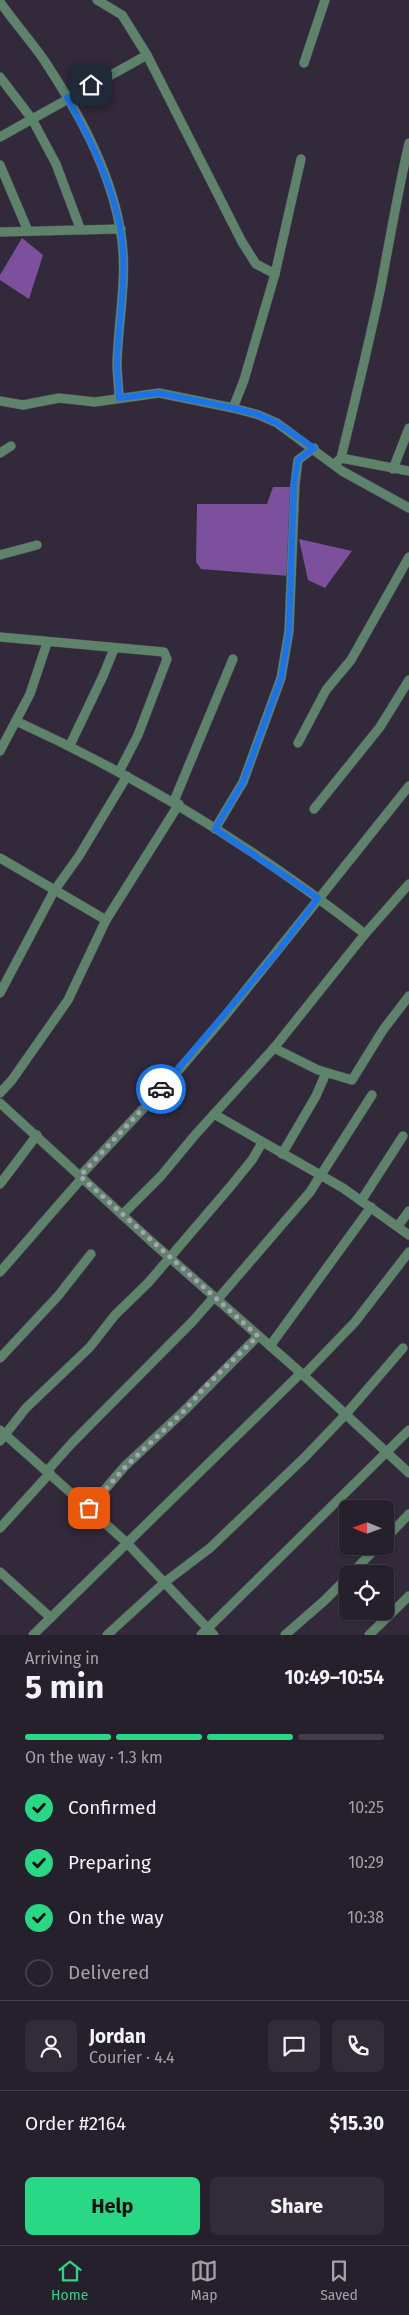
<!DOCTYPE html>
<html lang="en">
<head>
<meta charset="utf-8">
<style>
	:root { --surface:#261f2c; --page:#322c38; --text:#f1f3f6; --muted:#a4a2a9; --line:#423d48; --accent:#29d885 }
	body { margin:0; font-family:"Fira Sans",sans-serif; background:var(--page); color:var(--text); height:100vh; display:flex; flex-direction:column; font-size:19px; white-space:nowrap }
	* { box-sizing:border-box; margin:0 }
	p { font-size:16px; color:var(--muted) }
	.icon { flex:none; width:28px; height:28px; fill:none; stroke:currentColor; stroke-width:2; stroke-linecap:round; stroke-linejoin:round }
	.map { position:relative; height:1635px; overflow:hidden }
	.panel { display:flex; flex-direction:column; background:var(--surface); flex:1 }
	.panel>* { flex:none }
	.needle { width:32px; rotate:271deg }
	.controls { position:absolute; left:339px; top:1500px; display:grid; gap:10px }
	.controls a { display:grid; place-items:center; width:55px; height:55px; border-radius:8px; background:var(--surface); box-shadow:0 1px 4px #0004,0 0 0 1px var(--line); font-size:25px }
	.pin { position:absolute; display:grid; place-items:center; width:42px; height:42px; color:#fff; margin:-21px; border-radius:10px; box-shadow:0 2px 8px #0006 }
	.courier { position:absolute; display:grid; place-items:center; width:50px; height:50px; margin:-25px; border:4px solid #1a73e8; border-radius:50%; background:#fff; color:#222; box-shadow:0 1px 6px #0007 }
	.summary em { font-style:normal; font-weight:700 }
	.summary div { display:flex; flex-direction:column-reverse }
	.summary { display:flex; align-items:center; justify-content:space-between; height:85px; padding:0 25px }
	h1 { font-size:32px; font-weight:700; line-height:38px }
	.bar { display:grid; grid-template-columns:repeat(4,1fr); gap:8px 5px; align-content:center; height:60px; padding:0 25px }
	.bar i { height:6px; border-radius:4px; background:var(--line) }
	.bar .active { background:var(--accent) }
	.bar p { grid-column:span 4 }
	.line { display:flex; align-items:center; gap:12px; padding:0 25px; border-top:1px solid var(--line) }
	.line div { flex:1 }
	.round { display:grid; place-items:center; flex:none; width:52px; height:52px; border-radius:8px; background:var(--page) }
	ol { padding:0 25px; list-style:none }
	li { display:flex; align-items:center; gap:15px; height:55px }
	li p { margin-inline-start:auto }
	li .icon { padding:5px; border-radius:50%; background:var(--accent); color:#111; stroke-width:4 }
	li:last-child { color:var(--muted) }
	li i { width:28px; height:28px; border:2px solid var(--line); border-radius:50% }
	.cta { display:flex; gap:10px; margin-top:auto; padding:10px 25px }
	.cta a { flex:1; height:58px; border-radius:8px; background:var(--accent); color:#111; font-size:20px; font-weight:700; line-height:58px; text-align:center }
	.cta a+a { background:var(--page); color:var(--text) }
	.menu { display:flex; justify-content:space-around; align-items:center; height:70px; border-top:1px solid var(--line); background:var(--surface); font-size:14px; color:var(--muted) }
	.menu a { display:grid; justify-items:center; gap:2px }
	.menu .active { color:var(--accent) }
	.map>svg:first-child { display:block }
	.forest { fill:#7c509d }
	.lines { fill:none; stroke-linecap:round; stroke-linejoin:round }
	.minor-casing { stroke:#4f4656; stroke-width:10 }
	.minor { stroke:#5e836b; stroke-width:9 }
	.done { stroke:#a8a1ae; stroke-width:5; stroke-dasharray:0 9 }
	.route { stroke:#1a73e8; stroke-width:6 }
</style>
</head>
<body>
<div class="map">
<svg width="409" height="1635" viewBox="0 0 409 1635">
	<rect width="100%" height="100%" fill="#32293a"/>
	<g class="forest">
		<polygon points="22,238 43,255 29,299 0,280 0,275"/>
		<polygon points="273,487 292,487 289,576 201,569 196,562 197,504 267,504"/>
		<polygon points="299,539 352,551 325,588 308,580"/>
	</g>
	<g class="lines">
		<defs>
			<g id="minor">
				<polyline points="97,0 122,15 147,55 242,242 256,264 275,274 244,380 233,408"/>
				<path d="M0 2C14 22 30 40 44 60 77 110 109 167 120 228 129 273 118 319 117 364 117 375 119 387 119 398"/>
				<polyline points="304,63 325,0"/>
				<polyline points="0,77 32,119 56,164 80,228"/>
				<polyline points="0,137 147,55"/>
				<polyline points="0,165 28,231"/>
				<polyline points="0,232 121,229"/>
				<polyline points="275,274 301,159"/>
				<polyline points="0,401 23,405 59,398 95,402 159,393 233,408 259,415 277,423 342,471 409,508"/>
				<polyline points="0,453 11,446"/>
				<path d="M341 458C355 401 369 344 381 286 390 238 398 191 409 143"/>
				<polyline points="337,462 341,458 409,471"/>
				<polyline points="393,469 409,428"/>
				<polyline points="0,555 37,545"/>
				<polyline points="0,637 164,652 167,659 138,735 119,772"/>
				<path d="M16 721C141 778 257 849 365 934"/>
				<polyline points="298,743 326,690 351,660 409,557"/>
				<polyline points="70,745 103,676 114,649"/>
				<polyline points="0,751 30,694 47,643"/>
				<polyline points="174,801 233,659"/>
				<polyline points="314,809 380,727 409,680"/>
				<polyline points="215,829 243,782 281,678 289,631 295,484 298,460 314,448"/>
				<polyline points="0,858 106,920"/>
				<polyline points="0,993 54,891 79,856 127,776"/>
				<polyline points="274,1048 318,1070 352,1080 383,1030 409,996"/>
				<polyline points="0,1093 12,1080 68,1000 106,920 179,804"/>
				<polyline points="0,1103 153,1243 301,1373 409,1473"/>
				<polyline points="214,1114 343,1188 409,1235"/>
				<polyline points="282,1154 316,1096 326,1073"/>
				<polyline points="80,1176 172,1078 225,1016 409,786"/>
				<polyline points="0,1184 37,1135"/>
				<polyline points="361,1201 403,1136"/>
				<polyline points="122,1215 161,1176 195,1135 274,1048 365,934 409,884"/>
				<polyline points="398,1226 409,1211"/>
				<polyline points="0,1272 82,1178"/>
				<polyline points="217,1300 310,1192 372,1095"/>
				<polyline points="270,1346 371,1207"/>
				<polyline points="0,1358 58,1296 91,1254"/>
				<polyline points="304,1375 355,1322 409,1252"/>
				<polyline points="0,1430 126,1542 214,1635"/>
				<polyline points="0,1441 26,1408 90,1347 115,1315 148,1283 230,1187 252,1160 262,1143"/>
				<polyline points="47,1471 72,1443 192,1322 214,1297"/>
				<polyline points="89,1508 125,1466 184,1411 258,1336"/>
				<polyline points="0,1528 50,1473"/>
				<polyline points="385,1539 409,1514"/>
				<polyline points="0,1572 51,1618"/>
				<polyline points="351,1574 378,1546"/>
				<polyline points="33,1635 301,1373"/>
				<polyline points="107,1635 165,1582 210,1548 305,1457 346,1414 403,1348"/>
				<polyline points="201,1635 409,1430"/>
				<polyline points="285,1635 324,1601 348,1577"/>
				<polyline points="369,1635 409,1596"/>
			</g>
		</defs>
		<use href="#minor" class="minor-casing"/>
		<use href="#minor" class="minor"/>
	</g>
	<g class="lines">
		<polyline class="done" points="89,1508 126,1466 184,1411 205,1387 258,1336 80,1176 161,1089"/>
		<path class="route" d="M91 85 67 98C91 139 111 181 120 227 129 272 118 319 117 364 117 375 119 387 119 398L159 393 233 408 259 415 277 423 314 448 298 460 294 484 289 631 281 678 243 782 215 829 318 898 279 950 161 1089"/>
	</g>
</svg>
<div class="controls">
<a><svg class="needle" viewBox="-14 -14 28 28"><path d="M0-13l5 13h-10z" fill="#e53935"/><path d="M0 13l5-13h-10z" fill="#a4a2a9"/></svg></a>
<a><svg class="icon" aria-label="locate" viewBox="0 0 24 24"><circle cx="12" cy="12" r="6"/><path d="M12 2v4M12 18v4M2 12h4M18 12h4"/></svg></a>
</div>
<div class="pin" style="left:89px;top:1508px;background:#ea580c"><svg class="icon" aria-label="bag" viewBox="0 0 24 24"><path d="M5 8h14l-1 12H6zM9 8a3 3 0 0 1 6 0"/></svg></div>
<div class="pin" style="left:91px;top:85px;background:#1f2937"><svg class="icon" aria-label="home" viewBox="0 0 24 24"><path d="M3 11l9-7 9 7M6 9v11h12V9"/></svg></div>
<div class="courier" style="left:161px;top:1089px"><svg class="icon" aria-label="car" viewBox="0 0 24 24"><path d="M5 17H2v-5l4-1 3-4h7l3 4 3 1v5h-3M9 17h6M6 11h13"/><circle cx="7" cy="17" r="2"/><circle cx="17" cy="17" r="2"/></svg></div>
</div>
<section class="panel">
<div class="summary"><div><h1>5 min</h1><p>Arriving in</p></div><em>10:49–10:54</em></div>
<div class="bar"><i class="active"></i><i class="active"></i><i class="active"></i><i></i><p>On the way · 1.3 km</p></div>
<ol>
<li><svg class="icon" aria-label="check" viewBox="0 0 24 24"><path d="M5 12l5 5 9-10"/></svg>Confirmed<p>10:25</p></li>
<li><svg class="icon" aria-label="check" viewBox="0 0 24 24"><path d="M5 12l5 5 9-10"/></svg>Preparing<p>10:29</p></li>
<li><svg class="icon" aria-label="check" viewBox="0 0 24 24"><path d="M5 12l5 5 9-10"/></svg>On the way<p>10:38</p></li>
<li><i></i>Delivered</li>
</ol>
<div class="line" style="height:90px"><a class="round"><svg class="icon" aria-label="person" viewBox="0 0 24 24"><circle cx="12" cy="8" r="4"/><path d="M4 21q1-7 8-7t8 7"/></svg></a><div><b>Jordan</b><p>Courier · 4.4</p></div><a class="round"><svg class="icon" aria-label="chat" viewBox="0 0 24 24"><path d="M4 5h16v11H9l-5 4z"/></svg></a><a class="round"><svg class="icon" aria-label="phone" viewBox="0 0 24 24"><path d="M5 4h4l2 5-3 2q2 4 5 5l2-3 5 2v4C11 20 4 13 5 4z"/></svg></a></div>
<div class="line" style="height:65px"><div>Order #2164</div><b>$15.30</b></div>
<div class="cta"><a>Help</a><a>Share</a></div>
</section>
<nav class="menu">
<a class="active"><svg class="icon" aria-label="home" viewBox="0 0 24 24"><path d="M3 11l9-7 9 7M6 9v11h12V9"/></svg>Home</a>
<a><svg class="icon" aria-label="map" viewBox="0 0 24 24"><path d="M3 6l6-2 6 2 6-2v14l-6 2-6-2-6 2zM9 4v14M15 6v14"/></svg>Map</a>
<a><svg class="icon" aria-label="saved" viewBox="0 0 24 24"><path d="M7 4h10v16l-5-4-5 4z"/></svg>Saved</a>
</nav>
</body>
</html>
